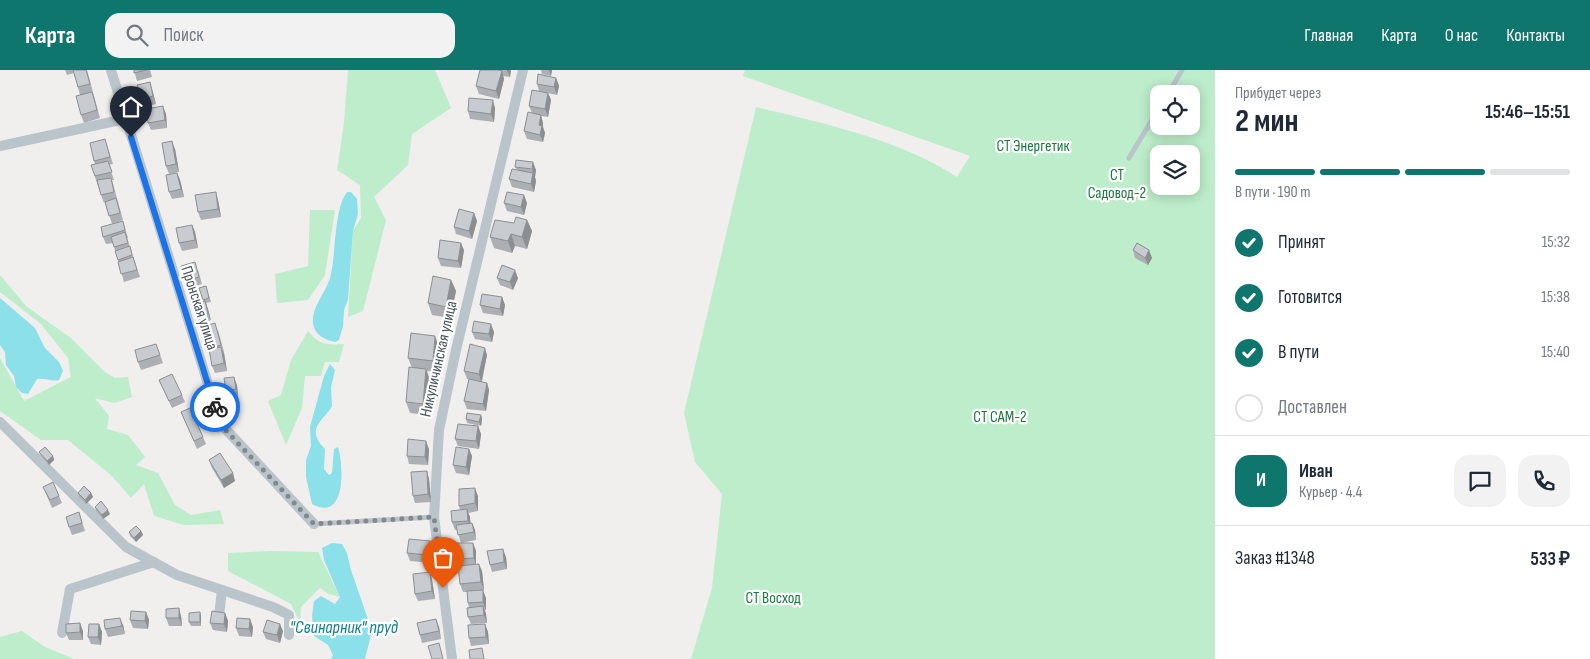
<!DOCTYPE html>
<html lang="ru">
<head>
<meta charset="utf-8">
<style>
	:root { --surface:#fff; --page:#f2f2f3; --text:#1f2937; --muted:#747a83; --line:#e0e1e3; --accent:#0f766e }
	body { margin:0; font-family:"Sofia Sans Condensed",sans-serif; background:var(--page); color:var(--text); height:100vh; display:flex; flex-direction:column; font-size:19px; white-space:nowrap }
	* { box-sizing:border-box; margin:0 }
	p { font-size:16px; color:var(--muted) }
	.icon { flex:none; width:28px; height:28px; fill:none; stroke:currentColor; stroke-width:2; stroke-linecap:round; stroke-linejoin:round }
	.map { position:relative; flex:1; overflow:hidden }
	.drawer { display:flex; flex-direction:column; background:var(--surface); width:375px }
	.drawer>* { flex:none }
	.tools { position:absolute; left:1150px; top:15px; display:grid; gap:10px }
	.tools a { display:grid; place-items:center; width:50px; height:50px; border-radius:10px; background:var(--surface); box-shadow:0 2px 12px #0003; font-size:25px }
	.pin { position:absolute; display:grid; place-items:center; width:42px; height:42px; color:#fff; margin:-51px -21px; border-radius:50% 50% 50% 0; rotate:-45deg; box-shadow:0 0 5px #0007 }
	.pin .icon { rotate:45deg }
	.courier { position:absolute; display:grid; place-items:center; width:50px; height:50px; margin:-25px; border:4px solid #1a73e8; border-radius:50%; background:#fff; color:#222; box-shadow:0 1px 6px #0007 }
	.headline em { font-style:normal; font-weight:700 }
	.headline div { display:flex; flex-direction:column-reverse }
	.headline { display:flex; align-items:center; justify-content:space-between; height:85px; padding:0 20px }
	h1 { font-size:32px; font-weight:700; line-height:38px }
	.bar { display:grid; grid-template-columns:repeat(4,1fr); gap:8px 5px; align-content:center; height:60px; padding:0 20px }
	.bar i { height:6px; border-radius:4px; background:var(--line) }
	.bar .selected { background:var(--accent) }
	.bar p { grid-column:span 4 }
	.line { display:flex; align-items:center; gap:12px; padding:0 20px; border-top:1px solid var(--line) }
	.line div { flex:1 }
	.round { display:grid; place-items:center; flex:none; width:52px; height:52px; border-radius:15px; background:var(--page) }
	ol { padding:0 20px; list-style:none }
	li { display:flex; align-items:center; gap:15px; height:55px }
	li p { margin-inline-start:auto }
	li .icon { padding:5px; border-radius:50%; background:var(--accent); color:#fff; stroke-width:4 }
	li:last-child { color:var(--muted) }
	li i { width:28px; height:28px; border:2px solid var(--line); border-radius:50% }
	header { display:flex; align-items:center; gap:30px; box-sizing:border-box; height:70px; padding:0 25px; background:var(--accent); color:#fff }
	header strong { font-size:24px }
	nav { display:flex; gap:28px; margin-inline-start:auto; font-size:18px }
	.search { width:350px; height:45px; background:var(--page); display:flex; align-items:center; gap:12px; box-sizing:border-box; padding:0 18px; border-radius:15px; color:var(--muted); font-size:19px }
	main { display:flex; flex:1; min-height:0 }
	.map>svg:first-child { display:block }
	.green { fill:#bdedca; fill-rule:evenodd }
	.water { fill:#8be0e9 }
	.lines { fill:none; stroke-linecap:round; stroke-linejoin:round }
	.lane { stroke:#bac4cb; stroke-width:5 }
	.street { stroke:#bac4cb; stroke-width:10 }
	.wall { fill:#acafb4 }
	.shaded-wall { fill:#8c8f92 }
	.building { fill:#c8ccd1; stroke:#8c8f92 }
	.done { stroke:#82898e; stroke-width:5; stroke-dasharray:0 9 }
	.route { stroke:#1a73e8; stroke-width:6 }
	.labels { text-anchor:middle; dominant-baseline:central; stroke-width:4.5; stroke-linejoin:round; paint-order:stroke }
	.park-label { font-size:16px; fill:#197a3f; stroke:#fff }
	.street-label { font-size:16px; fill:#47535b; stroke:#fff }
	.water-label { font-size:18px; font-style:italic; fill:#10828e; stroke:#fff }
</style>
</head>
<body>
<header>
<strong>Карта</strong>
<div class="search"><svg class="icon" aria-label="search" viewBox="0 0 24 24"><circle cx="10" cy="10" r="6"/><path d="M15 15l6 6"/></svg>Поиск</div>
<nav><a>Главная</a><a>Карта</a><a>О нас</a><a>Контакты</a></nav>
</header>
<main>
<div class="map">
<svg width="1215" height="589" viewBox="0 0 1215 589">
	<rect width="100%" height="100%" fill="#f1eeee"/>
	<g class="green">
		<polygon points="348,0 435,0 451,38 412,64 408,95 374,127 386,150 363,241 348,247 353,161 361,148 360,115 337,100 344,53"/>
		<path d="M745 0H1215V589H691L712 518 722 424 695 392 684 343 756 37C825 54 897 68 957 107L970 86 743 6ZM1159 24H1191V56H1159ZM1159 84H1191V116H1159Z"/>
		<polygon points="310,140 335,140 325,205 308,230 277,233 275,204 308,196"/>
		<polygon points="0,205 27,237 71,268 105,302 115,308 128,307 132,327 114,333 95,328 109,346 107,359 128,365 145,387 136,395 158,403 175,435 191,445 220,440 224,454 184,455 154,446 144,414 131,428 112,406 68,370 41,370 0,341 0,288 24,331 71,307 68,288 41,254 0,222"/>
		<path d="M308 261C319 275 327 275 344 274L339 292H325L321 306H305L302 338 286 375 268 331 281 325 291 290Z"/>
		<polygon points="271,481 318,482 340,527 329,524 320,518 301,537 300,553 291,534 228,501 228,483"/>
		<polygon points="22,561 45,577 74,589 0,589 0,567"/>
	</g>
	<g class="water">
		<path d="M347 122H351L357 129 358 144 353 161 348 229 344 240 343 256 339 270 335 272C325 270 315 265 313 254 311 236 328 221 331 204 336 182 334 139 347 122Z"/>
		<path d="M0 228 35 258 45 278 59 292 63 301 59 310C52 312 46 308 37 309L28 324 22 323 16 317 14 306 6 295 5 282 0 275Z"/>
		<path d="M330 294 335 300 331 317 332 336C324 351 304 358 325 379L324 399 329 405 332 403 334 379 338 377C344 396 346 453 312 434L306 407V390L311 376 310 357 324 306Z"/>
		<polygon points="332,473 342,474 347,483 351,500 372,561 365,589 331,589 333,585 328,575 314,566 312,546 314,531 321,526 335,534 340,527 324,490 322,478"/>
	</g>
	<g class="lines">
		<g class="lane">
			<polyline points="1168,24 1182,0"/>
			<polyline points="1129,88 1159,38"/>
			<polyline points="314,454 434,447"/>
		</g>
		<g class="street">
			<polyline points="111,0 220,353 314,454"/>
			<polyline points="0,76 125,49"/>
			<polyline points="0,352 126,477 177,505 273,537 289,545 289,565"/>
			<polyline points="219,546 222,520"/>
			<polyline points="62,563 70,519 154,492"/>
			<polyline points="452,589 434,447 439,360 456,280 523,0"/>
		</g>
	</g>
	<g class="wall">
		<polygon points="65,0 87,0 100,48 84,53 81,45 80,25 74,3 67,5"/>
		<polygon points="134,0 150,0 152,7 137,11"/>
		<polygon points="480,0 511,0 510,7 503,6 504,9 499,29 479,24 476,16"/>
		<polygon points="541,0 552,0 551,6 542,4"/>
		<polygon points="556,8 559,16 557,25 548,23 551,30 548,47 541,46 543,53 543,57 545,63 543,72 527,69 524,61 532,43 529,36 539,21 537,14"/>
		<polygon points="150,12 156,34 144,37 141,30"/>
		<polygon points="495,38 494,52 470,49 468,41"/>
		<polygon points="166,44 167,58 151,60 148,53"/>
		<polygon points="105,69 113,94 109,95 114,110 112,110 123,150 112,154 105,132 104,133 101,125 91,95 95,94 94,91"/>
		<polygon points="175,79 179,102 169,104 166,96"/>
		<polygon points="515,97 536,100 535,107 536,111 534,122 512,117 509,109 517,100"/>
		<polygon points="177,103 180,110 184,127 172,129 169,122"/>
		<polygon points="218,130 221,147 201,150 198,142"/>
		<polygon points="504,133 527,133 524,145 507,141"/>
		<polygon points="474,143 477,151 472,169 456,164 454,157"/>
		<polygon points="527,150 532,161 527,179 515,176 512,183 494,178 490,167 514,153"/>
		<polygon points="123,151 128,168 127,168 140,207 124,212 113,173 106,174 103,167"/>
		<polygon points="192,155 195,162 198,178 182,181 179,173"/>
		<polygon points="464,180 461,198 441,196 438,188"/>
		<polygon points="1133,180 1152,188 1148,195 1135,188"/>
		<polygon points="198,200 202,214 188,218 185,211"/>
		<polygon points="497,208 518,208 513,220 500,215"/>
		<polygon points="451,210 456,221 450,248 432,245 428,233"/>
		<polygon points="206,216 211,232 206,233 211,250 200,254 197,246 204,232 199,218"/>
		<polygon points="502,227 505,235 503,246 483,243 480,235"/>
		<polygon points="218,260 224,282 227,301 215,303 212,296 209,280"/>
		<polygon points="472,262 494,262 492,272 475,269"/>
		<polygon points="156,274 163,293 141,300 138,292"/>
		<polygon points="439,277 437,302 427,301 430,311 427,345 410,343 406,332 412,298 408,288"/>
		<polygon points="487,285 482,312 487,313 489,320 486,341 467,339 464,331 469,309 467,309 464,301"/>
		<polygon points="159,310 182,325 185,332 172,338"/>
		<polygon points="237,315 238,327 229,328 226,321"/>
		<polygon points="181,342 203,367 206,374 197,379"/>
		<polygon points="481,345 482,349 481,356 467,353 466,349"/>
		<polygon points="478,356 481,364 479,379 458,376 455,369"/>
		<polygon points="429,379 428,395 409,394 407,386"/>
		<polygon points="469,379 472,386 469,405 456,403 453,395"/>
		<polygon points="39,382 53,386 54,390 49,395 41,386"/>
		<polygon points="209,390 235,411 224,418 212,398"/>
		<polygon points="427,401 429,409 431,432 415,433 413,426"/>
		<polygon points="43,417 59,426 62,433 52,438"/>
		<polygon points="78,423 91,423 93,427 86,434 79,427"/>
		<polygon points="478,426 478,441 468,443 470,447 470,453 472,453 475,460 476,470 461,473 457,460 455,460 452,452 460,440 459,436"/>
		<polygon points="95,437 110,444 103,449 96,441"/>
		<polygon points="79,442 85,461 72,465 69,457"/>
		<polygon points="141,461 143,465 136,472 130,466 129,462"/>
		<polygon points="430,471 433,479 431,493 410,491 407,483"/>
		<polygon points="473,473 476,481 476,494 482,501 484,520 474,521 486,528 486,540 485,540 486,544 487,553 471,554 468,547 469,538 468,533 467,522 463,522 460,514 459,496 457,489"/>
		<polygon points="506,487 507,499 492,502 490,495"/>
		<polygon points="430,502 432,510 435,529 418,531 415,524"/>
		<polygon points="146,542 149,550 148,559 133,558 130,550"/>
		<polygon points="200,542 201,546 201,556 191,556 189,552"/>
		<polygon points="225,543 228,551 227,562 213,560 210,553"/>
		<polygon points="181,546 182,556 169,556 166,548"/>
		<polygon points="99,554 102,562 101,575 91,574 88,567"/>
		<polygon points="485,554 488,562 489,574 471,576 469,568"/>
		<polygon points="123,555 125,564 108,567 105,559"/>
		<polygon points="253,557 252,567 239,566 236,558"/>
		<polygon points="439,557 441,569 422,573 420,565"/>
		<polygon points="83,561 83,570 69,570 66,563"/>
		<polygon points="283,561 280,573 266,569 263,562"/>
	</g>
	<g class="shaded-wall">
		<polygon points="507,0 511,0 510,7"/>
		<polygon points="549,0 552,0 551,6"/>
		<polygon points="502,1 504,9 499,29 496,21"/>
		<polygon points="556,8 559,16 557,25 554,17"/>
		<polygon points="150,12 152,19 156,34 153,26"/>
		<polygon points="548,23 551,30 548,47 545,39"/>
		<polygon points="493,30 495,38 494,52 491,44"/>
		<polygon points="163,36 166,44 167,58 165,50"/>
		<polygon points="541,45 543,53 543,57 545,63 543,72 540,65 539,55"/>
		<polygon points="172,71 175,79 179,102 176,94"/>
		<polygon points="533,92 536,100 535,107 536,111 534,122 531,114 533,103 532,99"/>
		<polygon points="177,103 180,110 184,127 181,119"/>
		<polygon points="216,122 218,130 221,147 218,139"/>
		<polygon points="524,125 527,133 524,145 521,137"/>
		<polygon points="474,143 477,151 472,169 469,161"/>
		<polygon points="527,150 532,161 527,179 522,167"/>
		<polygon points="192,155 195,162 198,178 195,170"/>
		<polygon points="511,164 515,176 512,183 508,171"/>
		<polygon points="461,173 464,180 461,198 458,191"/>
		<polygon points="1149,180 1152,188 1148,195 1145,188"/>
		<polygon points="515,200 518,208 513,220 510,212"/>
		<polygon points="451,210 456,221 450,248 446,237"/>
		<polygon points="502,227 505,235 503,246 500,239"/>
		<polygon points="205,231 208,239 211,250 208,243"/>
		<polygon points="491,254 494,262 492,272 489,264"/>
		<polygon points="435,266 439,277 437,302 433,291"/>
		<polygon points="221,277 224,284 227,301 224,293"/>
		<polygon points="485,278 487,285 481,312 479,304"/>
		<polygon points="426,299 430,311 427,345 423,334"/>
		<polygon points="234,307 237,315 238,327 236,319"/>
		<polygon points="487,313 489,320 486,341 483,334"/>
		<polygon points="481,345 482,349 481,356 479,352"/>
		<polygon points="478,356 481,364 479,379 476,371"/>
		<polygon points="426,371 429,379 428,395 425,387"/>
		<polygon points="469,379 472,386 469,405 466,397"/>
		<polygon points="53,386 54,390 49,395 47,391"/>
		<polygon points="427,401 429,409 431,432 428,424"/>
		<polygon points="233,403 235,411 224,418 221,410"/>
		<polygon points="475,418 478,426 478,441 475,433"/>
		<polygon points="91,423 93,427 86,434 85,430"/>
		<polygon points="467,439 470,447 471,458 468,451"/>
		<polygon points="108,440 110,444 103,449 102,445"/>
		<polygon points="472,453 475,460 476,470 474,462"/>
		<polygon points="141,461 143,465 136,472 134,468"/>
		<polygon points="430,471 433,479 431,493 428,485"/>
		<polygon points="473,473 476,481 476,496 474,488"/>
		<polygon points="503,479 506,487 507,499 504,492"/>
		<polygon points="479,494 482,501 484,520 481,512"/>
		<polygon points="430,502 432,510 435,529 432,521"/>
		<polygon points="483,520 486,528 486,540 483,532"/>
		<polygon points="483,536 486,544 487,553 484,545"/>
		<polygon points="179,538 181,546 182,556 179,548"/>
		<polygon points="146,542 149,550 148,559 145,551"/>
		<polygon points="200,542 201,546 201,556 200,552"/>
		<polygon points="225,543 228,551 227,562 224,554"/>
		<polygon points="120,548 123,555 125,564 122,556"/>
		<polygon points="250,549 253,557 252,567 249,559"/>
		<polygon points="436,549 439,557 441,569"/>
		<polygon points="80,553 83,561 83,570 80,562"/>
		<polygon points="99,554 102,562 101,575 98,567"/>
		<polygon points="280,554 283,561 280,573 277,565"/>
		<polygon points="485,554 488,562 489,574 486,567"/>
	</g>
	<g class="building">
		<polygon points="73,0 86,0 90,14 78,17"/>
		<polygon points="134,0 146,0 134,3"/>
		<polygon points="480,0 498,0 502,1 496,21 476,16"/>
		<polygon points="538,4 556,8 554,17 537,14"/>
		<polygon points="150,12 153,26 141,30 137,15"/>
		<polygon points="532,20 548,23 545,39 529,36"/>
		<polygon points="92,22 97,40 81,45 76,26"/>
		<polygon points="469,28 493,30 491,44 468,41"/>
		<polygon points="163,36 165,50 148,53 146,39"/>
		<polygon points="528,42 541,45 539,55 542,56 540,65 524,61"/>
		<polygon points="105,69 110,87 94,91 90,73"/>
		<polygon points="172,71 176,94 166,96 162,73"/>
		<polygon points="516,90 533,92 532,99 515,97"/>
		<polygon points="108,91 112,102 95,106 91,95"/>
		<polygon points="512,99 533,103 531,114 509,109"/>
		<polygon points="177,103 181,119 169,122 166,105"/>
		<polygon points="111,108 114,122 101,125 97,110"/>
		<polygon points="216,122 218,139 198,142 195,125"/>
		<polygon points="507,122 524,125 521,137 504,133"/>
		<polygon points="116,128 120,143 109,146 105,132"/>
		<polygon points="459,139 474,143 469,161 454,157"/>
		<polygon points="516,147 527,150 522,167 511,164 508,171 490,167 495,150 514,153"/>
		<polygon points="123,151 125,160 103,167 101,157"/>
		<polygon points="192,155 195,170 179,173 176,158"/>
		<polygon points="125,162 128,173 114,177 111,167"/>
		<polygon points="440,170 461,173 458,191 438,188"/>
		<polygon points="1137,173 1149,180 1145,188 1133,180"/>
		<polygon points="130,176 132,185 118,190 115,181"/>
		<polygon points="133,187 137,200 121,204 118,192"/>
		<polygon points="195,192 199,207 185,211 181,196"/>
		<polygon points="502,195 515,200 510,212 497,208"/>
		<polygon points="433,206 451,210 446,237 428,233"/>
		<polygon points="206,216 209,228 203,230 199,218"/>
		<polygon points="482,224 502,227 500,239 480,235"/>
		<polygon points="205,231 208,243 197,246 194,235"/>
		<polygon points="474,251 491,254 489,264 472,262"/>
		<polygon points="215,253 221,275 208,279 202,257"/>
		<polygon points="411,263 435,266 433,291 408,288"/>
		<polygon points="156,274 160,285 138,292 135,280"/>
		<polygon points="470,274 485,278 479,304 464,301"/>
		<polygon points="221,277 224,293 212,296 209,279"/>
		<polygon points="409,297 426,299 423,334 406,332"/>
		<polygon points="172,304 182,325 169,331 159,310"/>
		<polygon points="234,307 236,319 226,321 224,308"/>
		<polygon points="469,309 487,313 483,334 464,331"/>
		<polygon points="190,338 203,367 194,371 181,342"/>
		<polygon points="467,343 481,345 479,352 466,349"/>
		<polygon points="458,354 478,356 476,371 455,369"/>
		<polygon points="408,369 426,371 425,387 407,386"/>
		<polygon points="45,377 53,386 47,391 39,382"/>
		<polygon points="456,377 469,379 466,397 453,395"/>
		<polygon points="220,383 233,403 221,410 209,390"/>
		<polygon points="427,401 428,424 413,426 411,402"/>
		<polygon points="53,412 59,426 50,430 43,417"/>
		<polygon points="84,416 91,423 85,430 78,423"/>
		<polygon points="475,418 475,433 459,436 459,419"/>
		<polygon points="101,431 108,440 102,445 95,437"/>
		<polygon points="467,439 468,451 452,452 451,441"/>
		<polygon points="79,442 82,453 69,457 66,447"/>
		<polygon points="472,453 474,462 458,465 456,455"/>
		<polygon points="136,456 141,461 134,468 129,462"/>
		<polygon points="409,469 430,471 428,485 407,483"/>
		<polygon points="456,473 473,473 474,488 457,489"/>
		<polygon points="503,479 504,492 490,495 487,481"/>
		<polygon points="479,494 481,512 460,514 458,496"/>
		<polygon points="430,502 432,521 415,524 413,504"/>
		<polygon points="483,520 483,532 468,533 467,521"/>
		<polygon points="483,536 484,545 468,547 467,538"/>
		<polygon points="179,538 179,548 166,548 166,539"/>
		<polygon points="131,541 146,542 145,551 130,550"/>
		<polygon points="212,541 225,543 224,554 210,553"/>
		<polygon points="200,542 200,552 189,552 189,543"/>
		<polygon points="120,548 122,556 105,559 104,550"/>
		<polygon points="237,548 250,549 249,559 236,558"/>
		<polygon points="436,549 439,561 420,565 417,553"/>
		<polygon points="267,550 280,554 277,565 263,562"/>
		<polygon points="80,553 80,562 66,563 66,554"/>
		<polygon points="89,554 99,554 98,567 88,567"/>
		<polygon points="485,554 486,567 469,568 468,555"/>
		<polygon points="439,573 443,589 432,589 428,576"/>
		<polygon points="482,578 484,589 470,589 469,580"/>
	</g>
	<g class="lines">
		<polyline class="done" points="215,337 220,354 314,454 434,447 443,518"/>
		<polyline class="route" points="131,67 215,337"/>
	</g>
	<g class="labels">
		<g class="park-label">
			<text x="1033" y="76">СТ Энергетик</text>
			<text x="1117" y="105">СТ<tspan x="1117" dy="18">Садовод-2</tspan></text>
			<text x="1000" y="347">СТ САМ-2</text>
			<text x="773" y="528">СТ Восход</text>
		</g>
		<g class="street-label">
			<text transform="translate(199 238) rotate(72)">Пронская улица</text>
			<text transform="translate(439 289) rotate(-77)">Никуличинская улица</text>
		</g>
		<g class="water-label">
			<text x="344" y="557">"Свинарник" пруд</text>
		</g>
	</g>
</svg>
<div class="tools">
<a><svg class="icon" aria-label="locate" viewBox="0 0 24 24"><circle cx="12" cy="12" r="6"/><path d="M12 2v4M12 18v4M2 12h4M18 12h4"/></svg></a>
<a><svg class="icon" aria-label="layers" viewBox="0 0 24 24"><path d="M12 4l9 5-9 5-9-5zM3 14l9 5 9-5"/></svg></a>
</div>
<div class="pin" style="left:443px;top:518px;background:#ea580c"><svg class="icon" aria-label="bag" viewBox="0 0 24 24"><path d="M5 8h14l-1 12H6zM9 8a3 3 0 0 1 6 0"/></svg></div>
<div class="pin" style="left:131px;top:67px;background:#1f2937"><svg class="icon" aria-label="home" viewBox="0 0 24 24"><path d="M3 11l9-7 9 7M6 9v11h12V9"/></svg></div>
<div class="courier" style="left:215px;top:337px"><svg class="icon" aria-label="bike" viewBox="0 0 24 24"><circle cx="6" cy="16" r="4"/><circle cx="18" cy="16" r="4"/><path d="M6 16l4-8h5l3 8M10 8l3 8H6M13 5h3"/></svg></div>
</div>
<section class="drawer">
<div class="headline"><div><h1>2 мин</h1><p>Прибудет через</p></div><em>15:46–15:51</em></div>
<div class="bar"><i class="selected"></i><i class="selected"></i><i class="selected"></i><i></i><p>В пути · 190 m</p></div>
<ol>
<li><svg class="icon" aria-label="check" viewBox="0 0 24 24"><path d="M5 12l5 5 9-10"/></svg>Принят<p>15:32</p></li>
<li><svg class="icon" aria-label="check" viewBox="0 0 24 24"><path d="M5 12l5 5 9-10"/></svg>Готовится<p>15:38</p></li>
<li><svg class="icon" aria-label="check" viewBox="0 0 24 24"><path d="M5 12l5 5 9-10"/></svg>В пути<p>15:40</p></li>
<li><i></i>Доставлен</li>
</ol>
<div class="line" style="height:90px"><b class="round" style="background:var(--accent);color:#fff">И</b><div><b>Иван</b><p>Курьер · 4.4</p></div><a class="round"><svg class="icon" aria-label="chat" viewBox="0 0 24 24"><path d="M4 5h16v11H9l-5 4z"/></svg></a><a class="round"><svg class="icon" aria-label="phone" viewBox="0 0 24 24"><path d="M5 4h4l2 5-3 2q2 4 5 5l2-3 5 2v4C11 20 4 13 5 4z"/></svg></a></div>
<div class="line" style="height:65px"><div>Заказ #1348</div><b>533 ₽</b></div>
</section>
</main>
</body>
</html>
